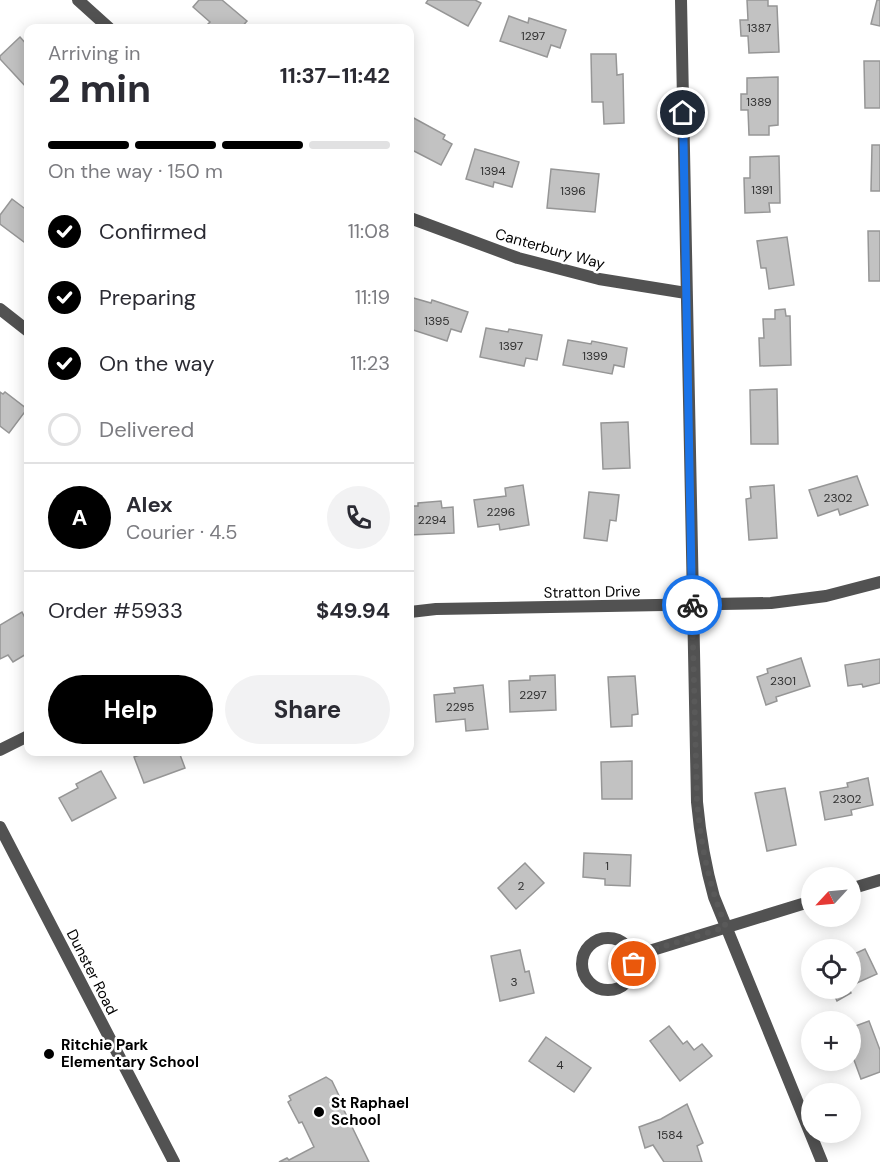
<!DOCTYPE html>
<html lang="en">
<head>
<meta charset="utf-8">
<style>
	:root { --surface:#fff; --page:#f2f2f3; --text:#2b2b33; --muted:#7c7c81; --line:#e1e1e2; --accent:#000 }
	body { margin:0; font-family:"DM Sans",sans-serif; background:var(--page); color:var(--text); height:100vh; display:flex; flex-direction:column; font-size:22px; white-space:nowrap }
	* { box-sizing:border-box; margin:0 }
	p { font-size:20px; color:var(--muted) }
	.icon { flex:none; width:33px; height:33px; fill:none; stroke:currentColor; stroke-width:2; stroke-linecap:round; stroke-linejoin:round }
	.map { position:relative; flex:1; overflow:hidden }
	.sheet { position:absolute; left:24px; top:24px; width:390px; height:732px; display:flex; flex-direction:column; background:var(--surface); border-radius:12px; box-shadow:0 3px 15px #0003 }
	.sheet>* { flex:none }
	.needle { width:39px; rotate:244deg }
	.fabs { position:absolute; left:801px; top:867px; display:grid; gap:12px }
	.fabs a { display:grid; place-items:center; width:60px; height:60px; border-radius:50%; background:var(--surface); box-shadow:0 3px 15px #0003; font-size:30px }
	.pin { position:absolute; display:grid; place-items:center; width:51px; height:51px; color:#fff; margin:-26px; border:3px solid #fff; border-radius:50%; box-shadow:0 2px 6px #0007 }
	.courier { position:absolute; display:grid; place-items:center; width:60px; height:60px; margin:-30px; border:4px solid #1a73e8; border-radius:50%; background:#fff; color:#222; box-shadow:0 2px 8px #0007 }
	.head em { font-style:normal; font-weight:700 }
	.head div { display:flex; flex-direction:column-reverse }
	.head { display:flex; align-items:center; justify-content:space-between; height:102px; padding:0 24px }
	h1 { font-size:39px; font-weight:700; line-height:45px }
	.bar { display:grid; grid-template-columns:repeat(4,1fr); gap:9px 6px; align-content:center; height:72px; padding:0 24px }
	.bar i { height:8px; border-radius:4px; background:var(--line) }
	.bar .current { background:var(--accent) }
	.bar p { grid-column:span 4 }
	.line { display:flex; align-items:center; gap:15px; padding:0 24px; border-top:2px solid var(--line) }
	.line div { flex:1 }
	.round { display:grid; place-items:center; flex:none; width:63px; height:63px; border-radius:32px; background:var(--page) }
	ol { padding:0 24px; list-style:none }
	li { display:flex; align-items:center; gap:18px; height:66px }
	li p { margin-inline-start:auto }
	li .icon { padding:6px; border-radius:50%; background:var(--accent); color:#fff; stroke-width:4 }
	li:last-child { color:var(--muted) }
	li i { width:33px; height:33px; border:3px solid var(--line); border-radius:50% }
	.button { display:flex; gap:12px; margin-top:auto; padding:12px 24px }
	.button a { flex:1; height:69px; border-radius:36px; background:var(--accent); color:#fff; font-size:24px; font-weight:700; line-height:69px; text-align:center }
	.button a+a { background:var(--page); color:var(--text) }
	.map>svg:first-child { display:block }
	.building { fill:#c2c2c2; stroke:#969696; stroke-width:1.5 }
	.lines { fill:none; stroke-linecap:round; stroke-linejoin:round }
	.street { stroke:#525252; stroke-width:12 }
	.done { stroke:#595959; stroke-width:6; stroke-dasharray:0 10.8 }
	.route { stroke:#1a73e8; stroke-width:8 }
	.poi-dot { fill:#000; stroke:#fff; stroke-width:2 }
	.labels { text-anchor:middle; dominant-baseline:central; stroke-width:5; stroke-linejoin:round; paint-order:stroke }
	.number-label { font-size:12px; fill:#303030 }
	.street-label { font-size:15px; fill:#000; stroke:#fff }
	.poi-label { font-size:15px; font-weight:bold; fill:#000; stroke:#fff; text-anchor:start }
</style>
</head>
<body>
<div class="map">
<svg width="880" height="1162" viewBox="0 0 880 1162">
	<rect width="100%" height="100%" fill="#fff"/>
	<g class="building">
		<polygon points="199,0 222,0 247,21 241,28 210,28 206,26 210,22 193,7"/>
		<polygon points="428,0 475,0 481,3 468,26 426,3"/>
		<polygon points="747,0 768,0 768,6 777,6 779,52 749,53 748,36 741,36 740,20 748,20"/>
		<polygon points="877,0 880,0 880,26 871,24"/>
		<polygon points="509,16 528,23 529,18 566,30 560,48 551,45 547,57 500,41"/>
		<polygon points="20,37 28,46 28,89 0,59 0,56"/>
		<polygon points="591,54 616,54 617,75 623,74 624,123 604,124 603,102 592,102"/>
		<polygon points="864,61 880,61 880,108 865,108"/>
		<polygon points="778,77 778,125 769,126 769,135 749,135 748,110 741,110 741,94 747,94 747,78"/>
		<polygon points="410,116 445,135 443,139 452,144 441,165 410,149"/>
		<polygon points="872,145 880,145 880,191 871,191"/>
		<polygon points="475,149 519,162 512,187 494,182 493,187 466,179"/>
		<polygon points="779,156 780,203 769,203 770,212 745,213 744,178 750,178 750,157"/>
		<polygon points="551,169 599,174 595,212 547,208"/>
		<polygon points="12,199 28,211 28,245 0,224 0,215"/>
		<polygon points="868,231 880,231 880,281 869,281"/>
		<polygon points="787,237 794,285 769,289 766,268 761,268 757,241"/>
		<polygon points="410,297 431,303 432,300 468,312 461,332 451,329 447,341 410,329"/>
		<polygon points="785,309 786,316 790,316 791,365 760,366 759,338 764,338 763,319 775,319 775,310"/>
		<polygon points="486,328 508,332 509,329 542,335 537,360 526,358 524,366 480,357"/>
		<polygon points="568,340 591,344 592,341 627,348 624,367 614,365 612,374 563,365"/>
		<polygon points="777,389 778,444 751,444 750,390"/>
		<polygon points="0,392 3,394 5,392 27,409 9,433 0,426"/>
		<polygon points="628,422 630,468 603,469 601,423"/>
		<polygon points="857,476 868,505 840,515 838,509 818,516 809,490"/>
		<polygon points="523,485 529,525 500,530 499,524 478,527 474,500 506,496 505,488"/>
		<polygon points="774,485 777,538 749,540 746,499 751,498 750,487"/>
		<polygon points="589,492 619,495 616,521 610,520 607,541 584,538"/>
		<polygon points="441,501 442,508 453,507 454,533 410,535 410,506 418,506 418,503"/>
		<polygon points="22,612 28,624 28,653 13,662 8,655 0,659 0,625"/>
		<polygon points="801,658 810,686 776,697 777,701 766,705 757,677 768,673 767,669"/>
		<polygon points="880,659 880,683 863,687 862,684 848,686 845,665"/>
		<polygon points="555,675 556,710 510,712 509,681 530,680 530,676"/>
		<polygon points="635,676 638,714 632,715 632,726 611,727 608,677"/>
		<polygon points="483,685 488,729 466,731 465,719 436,722 434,695 455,693 454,688"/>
		<polygon points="148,752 179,752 185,768 144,783 134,757"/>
		<polygon points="632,761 632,799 602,799 601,762"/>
		<polygon points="101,771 116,798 72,821 59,798 78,788 76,784"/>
		<polygon points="868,778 873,805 851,810 852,815 825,820 820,792 848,787 847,783"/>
		<polygon points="785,788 796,845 767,851 755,793"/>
		<polygon points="584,853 631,855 630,886 605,885 605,879 583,877"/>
		<polygon points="525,863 544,883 516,909 498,888"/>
		<polygon points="865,949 877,974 850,986 850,956"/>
		<polygon points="520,950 525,972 529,971 534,993 500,1001 491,956"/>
		<polygon points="831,988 849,988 851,993 837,1001"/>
		<polygon points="869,1021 880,1050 880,1072 861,1079 850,1049 850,1028"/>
		<polygon points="669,1026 683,1044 687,1041 694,1050 702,1044 712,1056 680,1081 650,1041"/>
		<polygon points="546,1037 591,1068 574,1092 529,1061"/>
		<polygon points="326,1077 332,1081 342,1102 340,1102 369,1162 279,1162 287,1158 289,1160 314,1147 302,1122 299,1123 288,1102 291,1100 289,1096"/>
		<polygon points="687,1104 703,1143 697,1146 702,1162 664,1162 653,1145 645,1148 639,1127 661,1119"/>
	</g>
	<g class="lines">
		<g class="street">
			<polyline points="78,0 109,28"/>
			<path d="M681 0 697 802C700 834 705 865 714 897L822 1162"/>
			<polyline points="410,218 518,258 599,279 686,293"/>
			<polyline points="0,309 28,331"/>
			<polyline points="410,612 436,609 771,603 826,596 880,582"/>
			<polyline points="0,750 28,736"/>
			<polyline points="0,827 174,1162"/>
			<polyline points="850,889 880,880"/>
			<circle cx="608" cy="964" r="26"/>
			<polyline points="633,956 812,901"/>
		</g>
	</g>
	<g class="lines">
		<path class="done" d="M634 964 633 956 726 927C709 886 701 846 697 802L692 605"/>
		<polyline class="route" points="683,113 692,605"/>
	</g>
	<g class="poi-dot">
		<circle cx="49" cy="1054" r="6"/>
		<circle cx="319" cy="1112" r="6"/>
	</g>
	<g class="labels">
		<g class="number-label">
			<text x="759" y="28">1387</text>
			<text x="533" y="36">1297</text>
			<text x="759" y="102">1389</text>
			<text x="493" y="171">1394</text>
			<text x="762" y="190">1391</text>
			<text x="573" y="191">1396</text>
			<text x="437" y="321">1395</text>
			<text x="511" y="346">1397</text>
			<text x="595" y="356">1399</text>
			<text x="838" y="498">2302</text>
			<text x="501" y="512">2296</text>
			<text x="432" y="520">2294</text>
			<text x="783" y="681">2301</text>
			<text x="533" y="695">2297</text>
			<text x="460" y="707">2295</text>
			<text x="847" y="799">2302</text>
			<text x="607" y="866">1</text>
			<text x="521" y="886">2</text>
			<text x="514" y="982">3</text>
			<text x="560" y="1065">4</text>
			<text x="670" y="1135">1584</text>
		</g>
		<g class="street-label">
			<text transform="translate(550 249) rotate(16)">Canterbury Way</text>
			<text transform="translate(592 592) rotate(-1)">Stratton Drive</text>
			<text transform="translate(92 972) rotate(63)">Dunster Road</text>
		</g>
		<g class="poi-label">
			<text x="61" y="1045">Ritchie Park<tspan x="61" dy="17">Elementary School</tspan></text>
			<text x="331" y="1103">St Raphael<tspan x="331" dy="17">School</tspan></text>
		</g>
	</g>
</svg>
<div class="fabs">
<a><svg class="needle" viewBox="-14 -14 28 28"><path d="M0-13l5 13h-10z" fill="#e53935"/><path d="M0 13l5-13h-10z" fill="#7c7c81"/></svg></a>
<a><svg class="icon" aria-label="locate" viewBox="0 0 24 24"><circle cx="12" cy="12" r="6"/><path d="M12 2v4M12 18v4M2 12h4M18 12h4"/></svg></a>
<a>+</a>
<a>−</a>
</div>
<div class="pin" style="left:634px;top:964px;background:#ea580c"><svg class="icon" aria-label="bag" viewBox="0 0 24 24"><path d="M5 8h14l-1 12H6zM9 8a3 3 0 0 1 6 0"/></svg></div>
<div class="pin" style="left:683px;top:113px;background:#1f2937"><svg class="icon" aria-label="home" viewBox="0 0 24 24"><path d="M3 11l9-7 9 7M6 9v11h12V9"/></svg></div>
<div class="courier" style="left:692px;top:605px"><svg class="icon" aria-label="bike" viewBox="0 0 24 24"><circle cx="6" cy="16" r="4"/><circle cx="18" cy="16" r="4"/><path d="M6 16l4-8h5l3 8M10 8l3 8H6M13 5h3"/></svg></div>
<section class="sheet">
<div class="head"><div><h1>2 min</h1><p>Arriving in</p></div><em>11:37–11:42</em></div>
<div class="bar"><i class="current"></i><i class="current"></i><i class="current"></i><i></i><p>On the way · 150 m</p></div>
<ol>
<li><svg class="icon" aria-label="check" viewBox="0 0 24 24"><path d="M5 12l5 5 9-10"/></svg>Confirmed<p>11:08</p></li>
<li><svg class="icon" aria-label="check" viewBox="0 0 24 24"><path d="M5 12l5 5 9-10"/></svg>Preparing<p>11:19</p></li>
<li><svg class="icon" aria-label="check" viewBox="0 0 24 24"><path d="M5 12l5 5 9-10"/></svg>On the way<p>11:23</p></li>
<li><i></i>Delivered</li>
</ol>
<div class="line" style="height:108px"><b class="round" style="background:var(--accent);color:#fff">A</b><div><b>Alex</b><p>Courier · 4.5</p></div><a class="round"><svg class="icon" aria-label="phone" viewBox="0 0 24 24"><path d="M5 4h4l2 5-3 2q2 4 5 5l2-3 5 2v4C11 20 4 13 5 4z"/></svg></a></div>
<div class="line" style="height:78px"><div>Order #5933</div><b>$49.94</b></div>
<div class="button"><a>Help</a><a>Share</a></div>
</section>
</div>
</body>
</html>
